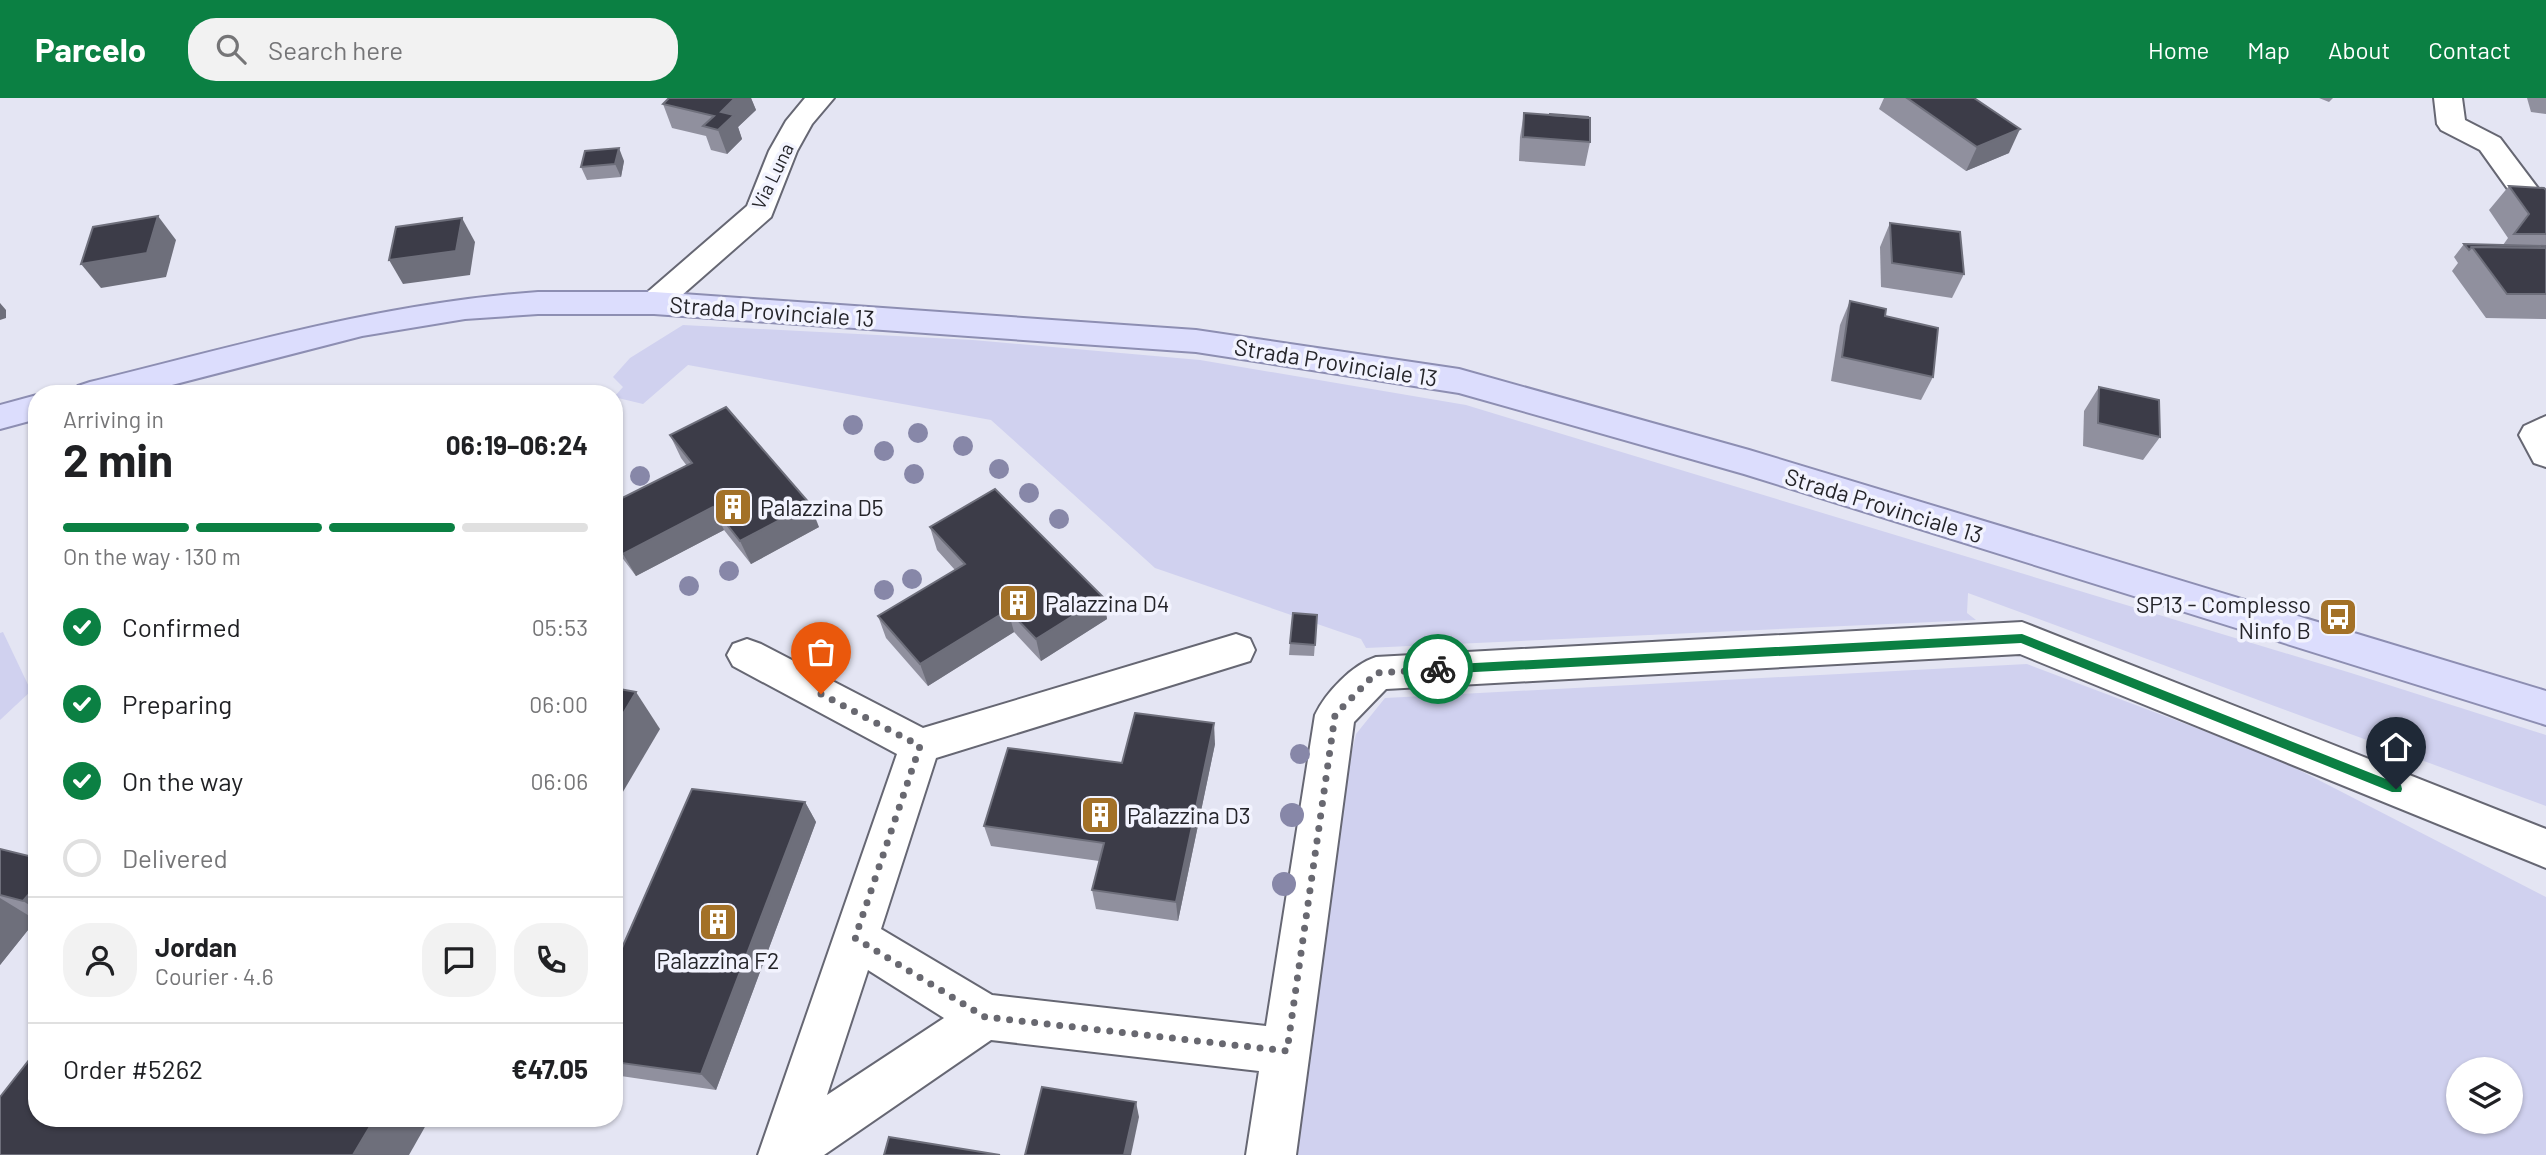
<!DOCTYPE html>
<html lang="en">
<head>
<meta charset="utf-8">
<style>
	:root { --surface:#fff; --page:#f2f2f2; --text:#202124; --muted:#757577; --line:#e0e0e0; --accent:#0b8043 }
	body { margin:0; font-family:Barlow,sans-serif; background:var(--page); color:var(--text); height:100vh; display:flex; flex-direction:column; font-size:26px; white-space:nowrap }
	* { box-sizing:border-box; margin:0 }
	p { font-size:23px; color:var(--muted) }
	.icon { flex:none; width:38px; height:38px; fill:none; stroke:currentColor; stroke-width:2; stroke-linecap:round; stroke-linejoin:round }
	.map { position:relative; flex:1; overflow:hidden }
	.panel { position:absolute; left:28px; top:287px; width:595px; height:742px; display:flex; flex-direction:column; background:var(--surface); border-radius:28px; box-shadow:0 2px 5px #0004 }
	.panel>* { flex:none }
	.buttons { position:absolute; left:2446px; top:959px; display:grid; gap:14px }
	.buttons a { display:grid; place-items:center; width:77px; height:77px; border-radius:50%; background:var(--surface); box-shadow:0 2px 5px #0004; font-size:35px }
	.pin { position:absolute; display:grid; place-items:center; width:60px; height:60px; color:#fff; margin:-72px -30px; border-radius:50% 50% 50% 0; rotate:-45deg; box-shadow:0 0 7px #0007 }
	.pin .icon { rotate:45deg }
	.courier { position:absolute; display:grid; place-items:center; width:70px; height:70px; margin:-35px; border:5px solid #0b8043; border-radius:50%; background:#fff; color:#222; box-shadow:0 2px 9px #0007 }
	.headline em { font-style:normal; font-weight:700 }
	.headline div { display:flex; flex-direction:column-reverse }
	.headline { display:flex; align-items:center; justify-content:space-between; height:119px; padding:0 35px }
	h1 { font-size:46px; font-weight:700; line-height:52px }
	.bar { display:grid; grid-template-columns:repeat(4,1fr); gap:10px 7px; align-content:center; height:84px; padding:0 35px }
	.bar i { height:9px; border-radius:5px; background:var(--line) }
	.bar .current { background:var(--accent) }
	.bar p { grid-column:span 4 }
	.line { display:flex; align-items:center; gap:18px; padding:0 35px; border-top:2px solid var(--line) }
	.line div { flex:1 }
	.round { display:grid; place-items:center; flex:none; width:74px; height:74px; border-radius:28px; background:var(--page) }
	ol { padding:0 35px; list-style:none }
	li { display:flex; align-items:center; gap:21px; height:77px }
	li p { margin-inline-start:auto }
	li .icon { padding:7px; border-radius:50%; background:var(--accent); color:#fff; stroke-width:4 }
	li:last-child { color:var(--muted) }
	li i { width:38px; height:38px; border:4px solid var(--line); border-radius:50% }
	header { display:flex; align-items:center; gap:42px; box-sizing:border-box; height:98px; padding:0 35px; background:var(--accent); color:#fff }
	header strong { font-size:33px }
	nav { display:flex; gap:38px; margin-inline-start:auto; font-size:24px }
	.search { width:490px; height:63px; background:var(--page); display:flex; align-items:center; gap:18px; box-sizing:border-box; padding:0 24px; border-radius:28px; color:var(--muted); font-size:26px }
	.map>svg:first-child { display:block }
	.green { fill:#d0d1ef; fill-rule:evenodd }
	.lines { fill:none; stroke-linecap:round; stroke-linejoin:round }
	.minor-casing { stroke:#666773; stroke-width:4 }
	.major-casing { stroke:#8d8eb2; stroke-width:4 }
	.minor { fill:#fff; fill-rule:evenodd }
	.major { fill:#dcddfd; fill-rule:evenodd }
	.tree { fill:#8787a8 }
	.wall { fill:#90909e }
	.shaded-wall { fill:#6e6f7b }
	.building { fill:#3c3c48; stroke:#6e6f7b; stroke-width:2 }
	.route { fill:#0b8043 }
	.done { stroke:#686870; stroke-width:7; stroke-dasharray:0 12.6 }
	.labels { text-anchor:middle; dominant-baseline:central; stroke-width:7; stroke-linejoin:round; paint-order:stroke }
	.far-street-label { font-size:19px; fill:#25252a; stroke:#f2f3fe }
	.street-label { font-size:23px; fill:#25252a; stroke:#f2f3fe }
	.poi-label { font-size:23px; fill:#25252a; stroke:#f2f3fe; text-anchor:start }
</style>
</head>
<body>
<header>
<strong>Parcelo</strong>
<div class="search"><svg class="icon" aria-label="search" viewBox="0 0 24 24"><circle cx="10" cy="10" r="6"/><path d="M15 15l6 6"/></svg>Search here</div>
<nav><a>Home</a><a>Map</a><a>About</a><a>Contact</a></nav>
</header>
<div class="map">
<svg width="2546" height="1057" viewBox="0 0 2546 1057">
	<rect width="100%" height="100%" fill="#e4e5f3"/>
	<g class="green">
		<polygon points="683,227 973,242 1200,262 1466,307 2351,575 2546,637 2546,708 1968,495 1967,515 1976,522 1366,550 1361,541 1155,470 991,322 688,267 643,306 614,299 623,289 613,279 630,260"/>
		<polygon points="3,534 31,593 0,622 0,535"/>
		<path d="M2027 566 2276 660 2546 799V1057H1297L1346 679 1356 636 1385 600ZM2459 971H2511V1024H2459Z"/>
	</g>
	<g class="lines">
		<defs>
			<g id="minor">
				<polygon points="805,0 834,0 812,26 797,53 771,119 665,212 654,216 643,212 638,205 643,198 747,108 769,53 786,23"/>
				<polygon points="2434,0 2462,0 2465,22 2500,40 2546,101 2546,131 2535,129 2480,52 2441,32 2437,26"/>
				<polygon points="2546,318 2546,369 2534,365 2519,337 2524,328"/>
				<path d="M2022 524 2546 731V770L2020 556 1386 591 1354 624 1296 1057H1246L1259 973 991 942 824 1057H758L897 656 733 568 727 557 733 546 747 541 761 546 923 630 1236 536 1250 541 1255 552 1250 563 936 660 881 831 992 897 1266 928 1315 617C1326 594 1352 567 1376 559ZM868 872 944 920 827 997Z"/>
			</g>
			<g id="major">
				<path d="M538 194H654L1196 232 1459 271 1749 352 2546 593V627L1744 376 1459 295 1196 254 654 216H538L465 221 362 238 137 296H73L78 288 90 284C240 247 383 205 538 194Z"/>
				<polygon points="37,297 37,321 0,331 0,307"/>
			</g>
		</defs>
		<use href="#minor" class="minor-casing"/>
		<use href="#major" class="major-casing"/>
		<use href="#minor" class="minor"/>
		<use href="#major" class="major"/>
	</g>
	<g class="tree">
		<circle cx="853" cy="327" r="10"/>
		<circle cx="918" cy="335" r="10"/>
		<circle cx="963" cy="348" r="10"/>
		<circle cx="884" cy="353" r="10"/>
		<circle cx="999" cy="371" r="10"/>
		<circle cx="914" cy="376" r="10"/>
		<circle cx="640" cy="378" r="10"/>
		<circle cx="1029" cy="395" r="10"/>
		<circle cx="1059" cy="421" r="10"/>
		<circle cx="729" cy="473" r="10"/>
		<circle cx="912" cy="481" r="10"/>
		<circle cx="689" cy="488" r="10"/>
		<circle cx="884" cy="492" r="10"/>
		<circle cx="1300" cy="656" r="10"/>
		<circle cx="1292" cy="717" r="12"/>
		<circle cx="1284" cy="786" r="12"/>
	</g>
	<g class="wall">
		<polygon points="669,0 751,0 756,12 738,29 742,41 727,56 711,52 706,38 672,30 663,6"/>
		<polygon points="1884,0 1974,0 2009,55 1966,73 1879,11"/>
		<polygon points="2319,0 2333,0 2329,4"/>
		<polygon points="2527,0 2546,0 2546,16 2531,14"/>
		<polygon points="1524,15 1590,44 1585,68 1519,63 1520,39"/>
		<polygon points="624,63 621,79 587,82 581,69"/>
		<polygon points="2509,88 2546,92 2546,221 2486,220 2452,173 2458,165 2454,159 2464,146 2503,147 2508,140 2489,112"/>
		<polygon points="1890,125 1964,176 1952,200 1881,189 1880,149"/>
		<polygon points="1850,203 1885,218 1933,279 1921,302 1831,283 1840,227"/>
		<polygon points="2099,289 2160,339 2143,362 2083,348 2084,313"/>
		<polygon points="670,337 819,429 751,466 724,432 636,478 614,449 614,404 687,368 681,360"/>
		<polygon points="930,429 1103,499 1107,521 1041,563 1014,534 928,588 886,540 878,518 955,472 937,452"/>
		<polygon points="1317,517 1314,558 1289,557 1290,545"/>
		<polygon points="1215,646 1178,823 1096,811 1092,792 1099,763 991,748 984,728 1122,665"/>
		<polygon points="805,704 816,724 716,992 614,977 614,868"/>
		<polygon points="0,751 37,760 37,823 36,822 0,867"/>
	</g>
	<g class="shaded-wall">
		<polygon points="735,0 751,0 756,12 738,29 742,41 727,56 718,32 721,14"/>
		<polygon points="2020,31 2009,55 1966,73 1977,49"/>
		<polygon points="619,50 624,63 621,79 615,66"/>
		<polygon points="158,118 176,142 166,179 101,190 81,166"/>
		<polygon points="462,120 475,144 470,177 403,186 389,162"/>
		<polygon points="0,205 6,212 6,220 0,222"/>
		<polygon points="810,406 819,429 751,466 740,443"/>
		<polygon points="713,409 724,432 636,478 623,456"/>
		<polygon points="1103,499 1107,521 1041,563 1036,541"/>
		<polygon points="1008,512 1014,534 928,588 920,566"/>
		<polygon points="636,594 660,631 614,709 614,631"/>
		<polygon points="1214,625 1215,646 1178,823 1176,804"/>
		<polygon points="805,704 816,724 716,992 701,976"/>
		<polygon points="37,787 37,812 23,803"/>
		<polygon points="0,800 36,822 0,867"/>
		<polygon points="1136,1004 1139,1019 1131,1057 1124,1057"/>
		<polygon points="375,1020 430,1020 409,1057 353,1057"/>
	</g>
	<g class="building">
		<polygon points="669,0 735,0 721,14 734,17 718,32 703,28 714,18 663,6"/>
		<polygon points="1907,0 1974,0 2020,31 1977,49"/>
		<polygon points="1524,15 1590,20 1590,44 1523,39"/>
		<polygon points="1550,16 1588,19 1588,20 1550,17"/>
		<polygon points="619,50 615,66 581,69 585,53"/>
		<polygon points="2509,88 2544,90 2546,92 2546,136 2514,136 2529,116"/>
		<polygon points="158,118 147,155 81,166 93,129"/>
		<polygon points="462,120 456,153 389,162 396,129"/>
		<polygon points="1890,125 1960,134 1964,176 1892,165"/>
		<polygon points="2464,146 2546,148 2546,150 2472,149 2469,152"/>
		<polygon points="2472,149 2546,150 2546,196 2507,196"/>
		<polygon points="1850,203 1886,211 1885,218 1938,230 1933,279 1842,259"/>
		<polygon points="2099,289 2159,302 2160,339 2098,325"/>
		<polygon points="726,309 810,406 740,443 713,409 623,456 614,443 614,404 692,365 670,337"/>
		<polygon points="995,391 1103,499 1036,541 1008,512 920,566 878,518 965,466 930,429"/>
		<polygon points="1293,515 1317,517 1315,547 1290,545"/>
		<polygon points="614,590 636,594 614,631"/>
		<polygon points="1135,615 1214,625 1176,804 1092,792 1104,745 984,728 1008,650 1122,665"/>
		<polygon points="692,691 805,704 701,976 614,964 614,868"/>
		<polygon points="0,751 37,760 37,787 23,803 0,797"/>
		<polygon points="37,952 37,1020 375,1020 353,1057 0,1057 0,999"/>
		<polygon points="1042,989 1136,1004 1124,1057 1025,1057"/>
		<polygon points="889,1039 1000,1057 884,1057"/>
	</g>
	<polygon class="route" points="2022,536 2401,687 2402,691 2401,694 2392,694 2021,545 1438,576 1432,571 1438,567"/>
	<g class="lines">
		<polyline class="done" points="821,596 920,648 855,840 985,919 1287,953 1335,617 1376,575 1438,571"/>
	</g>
	<defs>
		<symbol id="building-square" viewBox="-11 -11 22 22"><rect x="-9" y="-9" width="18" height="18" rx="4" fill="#a37127" stroke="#f2f3fe"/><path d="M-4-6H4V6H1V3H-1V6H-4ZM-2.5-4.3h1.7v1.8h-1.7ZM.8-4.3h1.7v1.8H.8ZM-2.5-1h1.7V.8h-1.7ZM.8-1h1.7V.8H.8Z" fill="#fff"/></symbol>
		<symbol id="bus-square" viewBox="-11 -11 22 22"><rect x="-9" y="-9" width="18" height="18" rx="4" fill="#a37127" stroke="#f2f3fe"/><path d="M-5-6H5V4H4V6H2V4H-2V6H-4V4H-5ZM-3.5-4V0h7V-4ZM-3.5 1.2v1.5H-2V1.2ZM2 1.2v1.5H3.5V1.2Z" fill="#fff"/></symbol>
	</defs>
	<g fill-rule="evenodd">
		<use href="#building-square" x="711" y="387" width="44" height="44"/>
		<use href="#building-square" x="996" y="483" width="44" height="44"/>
		<use href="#bus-square" x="2316" y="497" width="44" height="44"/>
		<use href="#building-square" x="1078" y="695" width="44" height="44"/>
		<use href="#building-square" x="696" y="802" width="44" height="44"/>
	</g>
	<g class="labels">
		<g class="far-street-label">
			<text transform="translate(772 78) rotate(-64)">Via Luna</text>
		</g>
		<g class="street-label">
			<text transform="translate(772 213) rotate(4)">Strada Provinciale 13</text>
			<text transform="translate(1336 264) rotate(9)">Strada Provinciale 13</text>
			<text transform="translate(1884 407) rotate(17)">Strada Provinciale 13</text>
		</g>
		<g class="poi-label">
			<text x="760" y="409">Palazzina D5</text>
			<text x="1045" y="505">Palazzina D4</text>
			<text x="2311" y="506" text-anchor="end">SP13 - Complesso<tspan x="2311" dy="26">Ninfo B</tspan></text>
			<text x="1127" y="717">Palazzina D3</text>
			<text x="718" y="862" text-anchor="middle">Palazzina F2</text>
		</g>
	</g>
</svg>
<div class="buttons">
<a><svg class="icon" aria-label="layers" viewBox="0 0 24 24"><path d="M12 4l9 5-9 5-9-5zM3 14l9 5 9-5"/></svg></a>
</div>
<div class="pin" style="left:821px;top:596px;background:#ea580c"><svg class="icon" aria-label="bag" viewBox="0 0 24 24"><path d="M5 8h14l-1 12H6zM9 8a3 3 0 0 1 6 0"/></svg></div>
<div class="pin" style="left:2396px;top:691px;background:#1f2937"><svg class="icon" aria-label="home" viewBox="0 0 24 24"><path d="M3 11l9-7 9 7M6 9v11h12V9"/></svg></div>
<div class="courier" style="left:1438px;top:571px"><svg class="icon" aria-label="bike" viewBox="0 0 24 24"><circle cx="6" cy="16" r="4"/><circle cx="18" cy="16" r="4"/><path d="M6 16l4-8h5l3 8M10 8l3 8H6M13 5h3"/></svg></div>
<section class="panel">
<div class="headline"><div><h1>2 min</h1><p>Arriving in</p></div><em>06:19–06:24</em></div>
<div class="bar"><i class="current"></i><i class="current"></i><i class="current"></i><i></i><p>On the way · 130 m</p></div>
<ol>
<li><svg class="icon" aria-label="check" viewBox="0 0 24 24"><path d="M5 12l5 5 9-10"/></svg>Confirmed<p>05:53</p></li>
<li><svg class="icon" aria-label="check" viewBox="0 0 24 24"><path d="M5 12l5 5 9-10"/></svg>Preparing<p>06:00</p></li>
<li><svg class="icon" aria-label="check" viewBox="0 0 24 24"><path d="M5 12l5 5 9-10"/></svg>On the way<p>06:06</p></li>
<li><i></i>Delivered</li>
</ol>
<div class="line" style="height:126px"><a class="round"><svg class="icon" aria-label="person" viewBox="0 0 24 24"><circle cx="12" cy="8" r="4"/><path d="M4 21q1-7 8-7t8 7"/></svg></a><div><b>Jordan</b><p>Courier · 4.6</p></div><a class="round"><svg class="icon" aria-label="chat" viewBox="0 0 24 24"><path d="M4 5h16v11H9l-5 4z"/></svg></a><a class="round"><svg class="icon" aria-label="phone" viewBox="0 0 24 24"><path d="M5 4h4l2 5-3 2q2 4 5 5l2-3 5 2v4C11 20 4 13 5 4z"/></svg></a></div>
<div class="line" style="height:91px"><div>Order #5262</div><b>€47.05</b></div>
</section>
</div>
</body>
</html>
